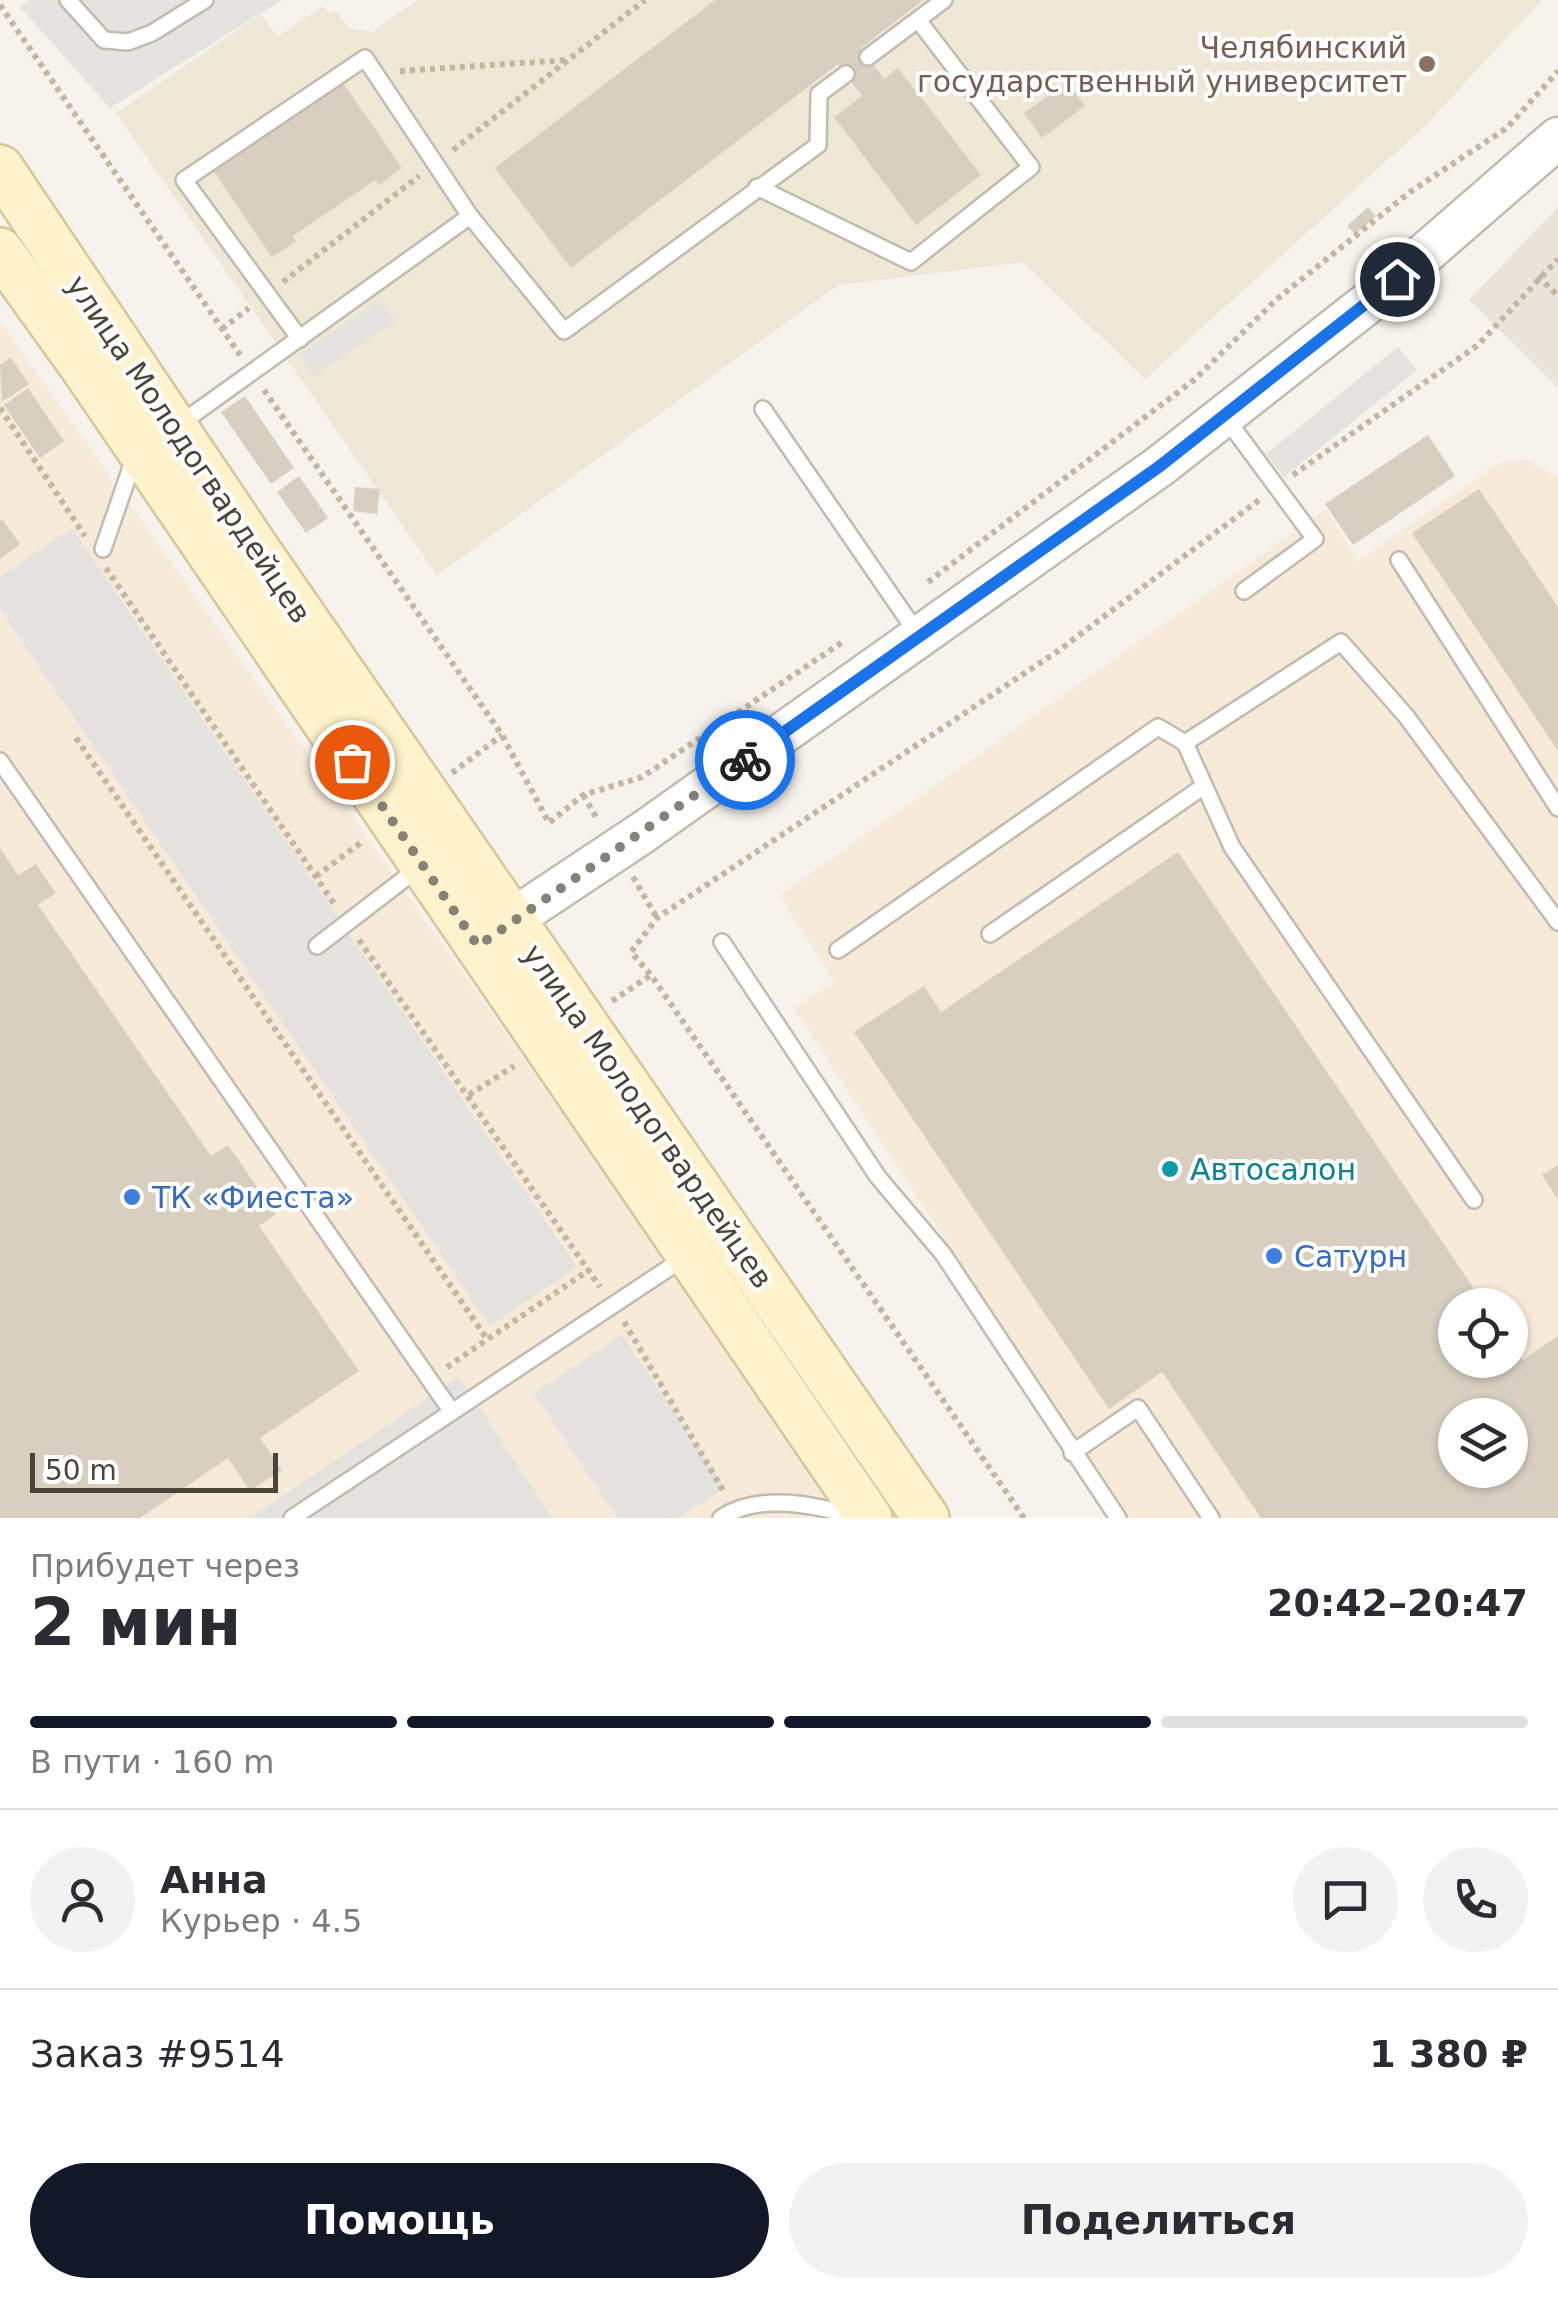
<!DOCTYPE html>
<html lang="ru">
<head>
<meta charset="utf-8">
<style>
	:root { --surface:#fff; --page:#f2f2f3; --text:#2b2b33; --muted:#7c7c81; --line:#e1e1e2; --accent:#111827 }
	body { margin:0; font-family:"DejaVu Sans",sans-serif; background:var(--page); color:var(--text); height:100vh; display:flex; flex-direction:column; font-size:38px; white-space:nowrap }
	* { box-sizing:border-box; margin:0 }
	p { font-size:32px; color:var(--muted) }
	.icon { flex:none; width:55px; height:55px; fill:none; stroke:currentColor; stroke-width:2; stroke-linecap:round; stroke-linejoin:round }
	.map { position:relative; height:1518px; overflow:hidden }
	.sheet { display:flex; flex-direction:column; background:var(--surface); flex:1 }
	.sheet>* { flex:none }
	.controls { position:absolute; left:1438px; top:1288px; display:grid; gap:20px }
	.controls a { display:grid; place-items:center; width:90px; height:90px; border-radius:50%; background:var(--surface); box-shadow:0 2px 8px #0004; font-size:50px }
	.scale { position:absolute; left:30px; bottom:25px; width:248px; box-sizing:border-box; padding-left:10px; border:5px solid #4b4439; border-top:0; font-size:28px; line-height:35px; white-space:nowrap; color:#4b4439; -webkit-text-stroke:8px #fff; paint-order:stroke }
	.pin { position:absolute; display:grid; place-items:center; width:85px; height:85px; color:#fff; margin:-42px; border:5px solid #fff; border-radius:50%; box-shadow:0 2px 10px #0007 }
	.courier { position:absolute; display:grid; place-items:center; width:100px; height:100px; margin:-50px; border:8px solid #1a73e8; border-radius:50%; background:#fff; color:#222; box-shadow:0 2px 12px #0007 }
	.head em { font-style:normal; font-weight:600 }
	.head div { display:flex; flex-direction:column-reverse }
	.head { display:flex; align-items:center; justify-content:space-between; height:170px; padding:0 30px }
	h1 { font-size:65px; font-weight:600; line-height:75px }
	.bar { display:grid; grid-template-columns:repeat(4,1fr); gap:15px 10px; align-content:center; height:120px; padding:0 30px }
	.bar i { height:12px; border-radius:8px; background:var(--line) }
	.bar .on { background:var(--accent) }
	.bar p { grid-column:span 4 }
	.line { display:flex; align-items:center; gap:25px; padding:0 30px; border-top:2px solid var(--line) }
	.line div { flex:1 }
	.round { display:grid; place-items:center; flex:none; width:105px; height:105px; border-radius:52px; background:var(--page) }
	.cta { display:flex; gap:20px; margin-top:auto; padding:20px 30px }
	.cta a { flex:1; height:115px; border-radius:60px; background:var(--accent); color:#fff; font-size:40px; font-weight:600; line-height:115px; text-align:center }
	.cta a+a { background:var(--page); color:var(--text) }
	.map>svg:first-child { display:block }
	.residential { fill:#eae5da }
	.commercial { fill:#f7ead8; fill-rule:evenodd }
	.education { fill:#efe8d6 }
	.parking { fill:#e5e3e0 }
	.building { fill:#d8cfc1; fill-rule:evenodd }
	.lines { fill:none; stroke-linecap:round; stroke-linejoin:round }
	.service-casing { stroke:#c2bbae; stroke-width:20 }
	.tertiary-casing { stroke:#c2bbae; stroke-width:45 }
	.secondary-casing { stroke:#d6c79b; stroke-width:50 }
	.path { stroke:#c4b79f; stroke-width:6; stroke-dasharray:5 5; stroke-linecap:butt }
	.service { stroke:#fff; stroke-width:15 }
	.tertiary { stroke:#fff; stroke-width:40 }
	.secondary { stroke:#fff3cd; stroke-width:45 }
	.done { stroke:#878178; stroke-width:10; stroke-dasharray:0 18 }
	.route { stroke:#1a73e8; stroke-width:12 }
	.education-dot { fill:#8d6e63; stroke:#fff; stroke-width:4 }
	.culture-dot { fill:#0f9aa8; stroke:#fff; stroke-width:4 }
	.shop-dot { fill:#3f7fe0; stroke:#fff; stroke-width:4 }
	.labels { text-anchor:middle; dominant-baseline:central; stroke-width:8; stroke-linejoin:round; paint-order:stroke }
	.education-label { font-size:30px; fill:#785e54; stroke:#fff; text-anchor:end }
	.street-label { font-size:30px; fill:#4b4439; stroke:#fff }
	.culture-label { font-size:30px; fill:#0d838f; stroke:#fff; text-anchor:start }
	.shop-label { font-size:30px; fill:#366cbe; stroke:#fff; text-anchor:start }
</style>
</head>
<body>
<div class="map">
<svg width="1558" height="1518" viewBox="0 0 1558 1518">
	<rect width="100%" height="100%" fill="#f6f3ec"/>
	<polygon class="residential" points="1558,207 1558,388 1469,300"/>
	<g class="commercial">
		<polygon points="0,323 3,326 836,1498 805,1518 0,1518"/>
		<path d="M1528 460 1558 478V1518H1127L794 1008 834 982 780 895 1326 510 1358 561 1501 462ZM1455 1305H1510V1360H1455ZM1455 1415H1510V1470H1455Z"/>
	</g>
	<polygon class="education" points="418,0 1542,0 1424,127 1145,379 1023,262 838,285 437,575 116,113 261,14 277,37 323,6 329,13 336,11 348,28 372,32"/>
	<g class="parking">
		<polygon points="29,0 282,0 110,108 20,7"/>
		<polygon points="380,300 395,321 314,376 300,355"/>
		<polygon points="1398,347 1417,370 1284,477 1266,454"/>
		<polygon points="72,528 577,1267 490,1326 0,609 0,577"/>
		<polygon points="622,1335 725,1488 680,1518 618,1518 534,1393"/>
		<polygon points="459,1377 552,1518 250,1518"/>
	</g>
	<g class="building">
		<polygon points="715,0 923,0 861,48 884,79 898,68 981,175 916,225 834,117 862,96 838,64 571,268 495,168"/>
		<polygon points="1067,82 1085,106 1042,138 1024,113"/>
		<polygon points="343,83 402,168 379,185 375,180 293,236 296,241 272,257 214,172"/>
		<polygon points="1368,207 1376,216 1355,234 1347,226"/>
		<polygon points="11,358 29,384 2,402 0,365"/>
		<polygon points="28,388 64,441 40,458 4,405"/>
		<polygon points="245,396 294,468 271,484 221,412"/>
		<polygon points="1428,435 1455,476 1353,545 1325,504"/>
		<polygon points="299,476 328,518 306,533 277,492"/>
		<polygon points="355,487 380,489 377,514 353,511"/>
		<polygon points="1479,489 1558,607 1558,751 1412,533"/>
		<polygon points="2,519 20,544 0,559 0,521"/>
		<polygon points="0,848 18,875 36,864 56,893 38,905 211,1156 228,1145 276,1214 259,1226 359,1371 260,1438 282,1470 250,1491 228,1458 140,1518 0,1518"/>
		<path d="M1178 852 1485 1305H1455V1360H1510V1342L1523 1360 1558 1336V1518H1261L1162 1372 1109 1409 854 1032 924 986 941 1012ZM1455 1415H1510V1470H1455Z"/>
		<polygon points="1558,1165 1558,1200 1542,1175"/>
	</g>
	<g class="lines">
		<defs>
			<g id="service">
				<polyline points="68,0 104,40 128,42 152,33 205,0"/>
				<polyline points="868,57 944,0"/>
				<polyline points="757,187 911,262 1031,167 918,20"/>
				<polyline points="300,339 184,180 365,58 470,216"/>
				<polyline points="763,409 919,636"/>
				<polyline points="1225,417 1315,539 1244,591"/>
				<polyline points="177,426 470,216 564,331 818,145 819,94 846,74"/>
				<polyline points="103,549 135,456"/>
				<polyline points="1399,560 1558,808"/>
				<polyline points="1185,743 1232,847 1474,1200"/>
				<polyline points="0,761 452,1412"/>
				<polyline points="990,934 1204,786"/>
				<polyline points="722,942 878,1177 943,1254 1118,1518"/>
				<polyline points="317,946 421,866"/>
				<polyline points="838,950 1158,727 1185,743 1341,642 1406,716 1558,922"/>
				<polyline points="1072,1453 1138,1408 1211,1518"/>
				<polyline points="292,1518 687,1256"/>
				<path d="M721 1518C759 1492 816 1505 857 1517"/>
			</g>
			<polyline id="tertiary" points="511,920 642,833 1160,466 1369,302 1558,138"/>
			<g id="secondary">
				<polyline points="0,168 259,553 926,1518"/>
				<polyline points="0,251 84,368 869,1518"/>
			</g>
		</defs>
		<use href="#service" class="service-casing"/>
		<use href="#tertiary" class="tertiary-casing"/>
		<use href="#secondary" class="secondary-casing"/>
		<g class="path">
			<polyline points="0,5 240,355"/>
			<polyline points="400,71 567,60"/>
			<polyline points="453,150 645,0"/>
			<polyline points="1538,276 1558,296"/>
			<polyline points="283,282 419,176"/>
			<polyline points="222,329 249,308"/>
			<polyline points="264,390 502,735 549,823 583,795 642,777 844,641"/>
			<polyline points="0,408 85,536"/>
			<polyline points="1293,475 1478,345 1558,259"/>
			<polyline points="106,568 335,905"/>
			<polyline points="928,582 1194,380 1277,299 1410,192 1507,128 1558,71"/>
			<polyline points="76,738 487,1339"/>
			<polyline points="452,773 502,735"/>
			<polyline points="583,795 598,820"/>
			<polyline points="316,876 363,841"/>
			<polyline points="633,877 657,918"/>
			<polyline points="359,940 600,1287"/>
			<polyline points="612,1001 651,975"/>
			<polyline points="469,1095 514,1066"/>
			<polyline points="624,1322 724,1492"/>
			<polyline points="447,1367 589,1270"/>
			<polyline points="1024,1518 651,975 631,952 657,918 1058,651 1259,500"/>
		</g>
		<use href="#service" class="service"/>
		<use href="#tertiary" class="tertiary"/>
		<use href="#secondary" class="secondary"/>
	</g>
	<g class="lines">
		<polyline class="done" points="352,762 478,946 745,760"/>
		<polyline class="route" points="745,760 1160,466 1397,279"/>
	</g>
	<circle class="education-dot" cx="1427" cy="64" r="10"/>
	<circle class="culture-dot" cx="1170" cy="1169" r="10"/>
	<g class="shop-dot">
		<circle cx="132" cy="1197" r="10"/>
		<circle cx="1274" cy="1256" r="10"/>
	</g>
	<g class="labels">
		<g class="education-label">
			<text x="1407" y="47">Челябинский<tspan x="1407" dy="34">государственный университет</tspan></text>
		</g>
		<g class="street-label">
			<text transform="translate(189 449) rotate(56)">улица Молодогвардейцев</text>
			<text transform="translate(648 1116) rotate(55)">улица Молодогвардейцев</text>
		</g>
		<g class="culture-label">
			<text x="1190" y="1169">Автосалон</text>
		</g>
		<g class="shop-label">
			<text x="152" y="1197">ТК «Фиеста»</text>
			<text x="1294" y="1256">Сатурн</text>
		</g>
	</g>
</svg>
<div class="controls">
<a><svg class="icon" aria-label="locate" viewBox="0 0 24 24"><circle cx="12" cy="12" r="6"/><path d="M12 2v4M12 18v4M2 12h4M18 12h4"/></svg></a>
<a><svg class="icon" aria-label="layers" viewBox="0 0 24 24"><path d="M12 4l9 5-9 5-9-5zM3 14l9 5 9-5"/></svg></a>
</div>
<div class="scale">50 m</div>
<div class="pin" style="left:352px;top:762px;background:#ea580c"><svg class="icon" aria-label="bag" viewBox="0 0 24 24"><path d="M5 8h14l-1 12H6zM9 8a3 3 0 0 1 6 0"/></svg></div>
<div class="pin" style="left:1397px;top:279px;background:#1f2937"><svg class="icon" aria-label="home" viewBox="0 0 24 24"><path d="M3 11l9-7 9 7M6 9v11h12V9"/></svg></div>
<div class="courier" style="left:745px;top:760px"><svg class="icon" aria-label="bike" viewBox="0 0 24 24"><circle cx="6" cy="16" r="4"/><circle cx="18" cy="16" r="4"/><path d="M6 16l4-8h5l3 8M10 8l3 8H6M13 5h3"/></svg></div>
</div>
<section class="sheet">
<div class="head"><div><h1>2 мин</h1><p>Прибудет через</p></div><em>20:42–20:47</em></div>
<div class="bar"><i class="on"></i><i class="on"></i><i class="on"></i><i></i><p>В пути · 160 m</p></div>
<div class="line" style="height:180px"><a class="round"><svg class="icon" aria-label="person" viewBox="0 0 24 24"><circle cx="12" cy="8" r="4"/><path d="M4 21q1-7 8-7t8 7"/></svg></a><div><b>Анна</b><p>Курьер · 4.5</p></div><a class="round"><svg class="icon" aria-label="chat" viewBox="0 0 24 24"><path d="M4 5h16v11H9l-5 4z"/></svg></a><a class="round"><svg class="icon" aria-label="phone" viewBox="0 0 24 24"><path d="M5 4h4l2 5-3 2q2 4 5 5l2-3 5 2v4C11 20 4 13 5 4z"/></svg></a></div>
<div class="line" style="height:130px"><div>Заказ #9514</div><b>1 380 ₽</b></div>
<div class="cta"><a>Помощь</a><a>Поделиться</a></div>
</section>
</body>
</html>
